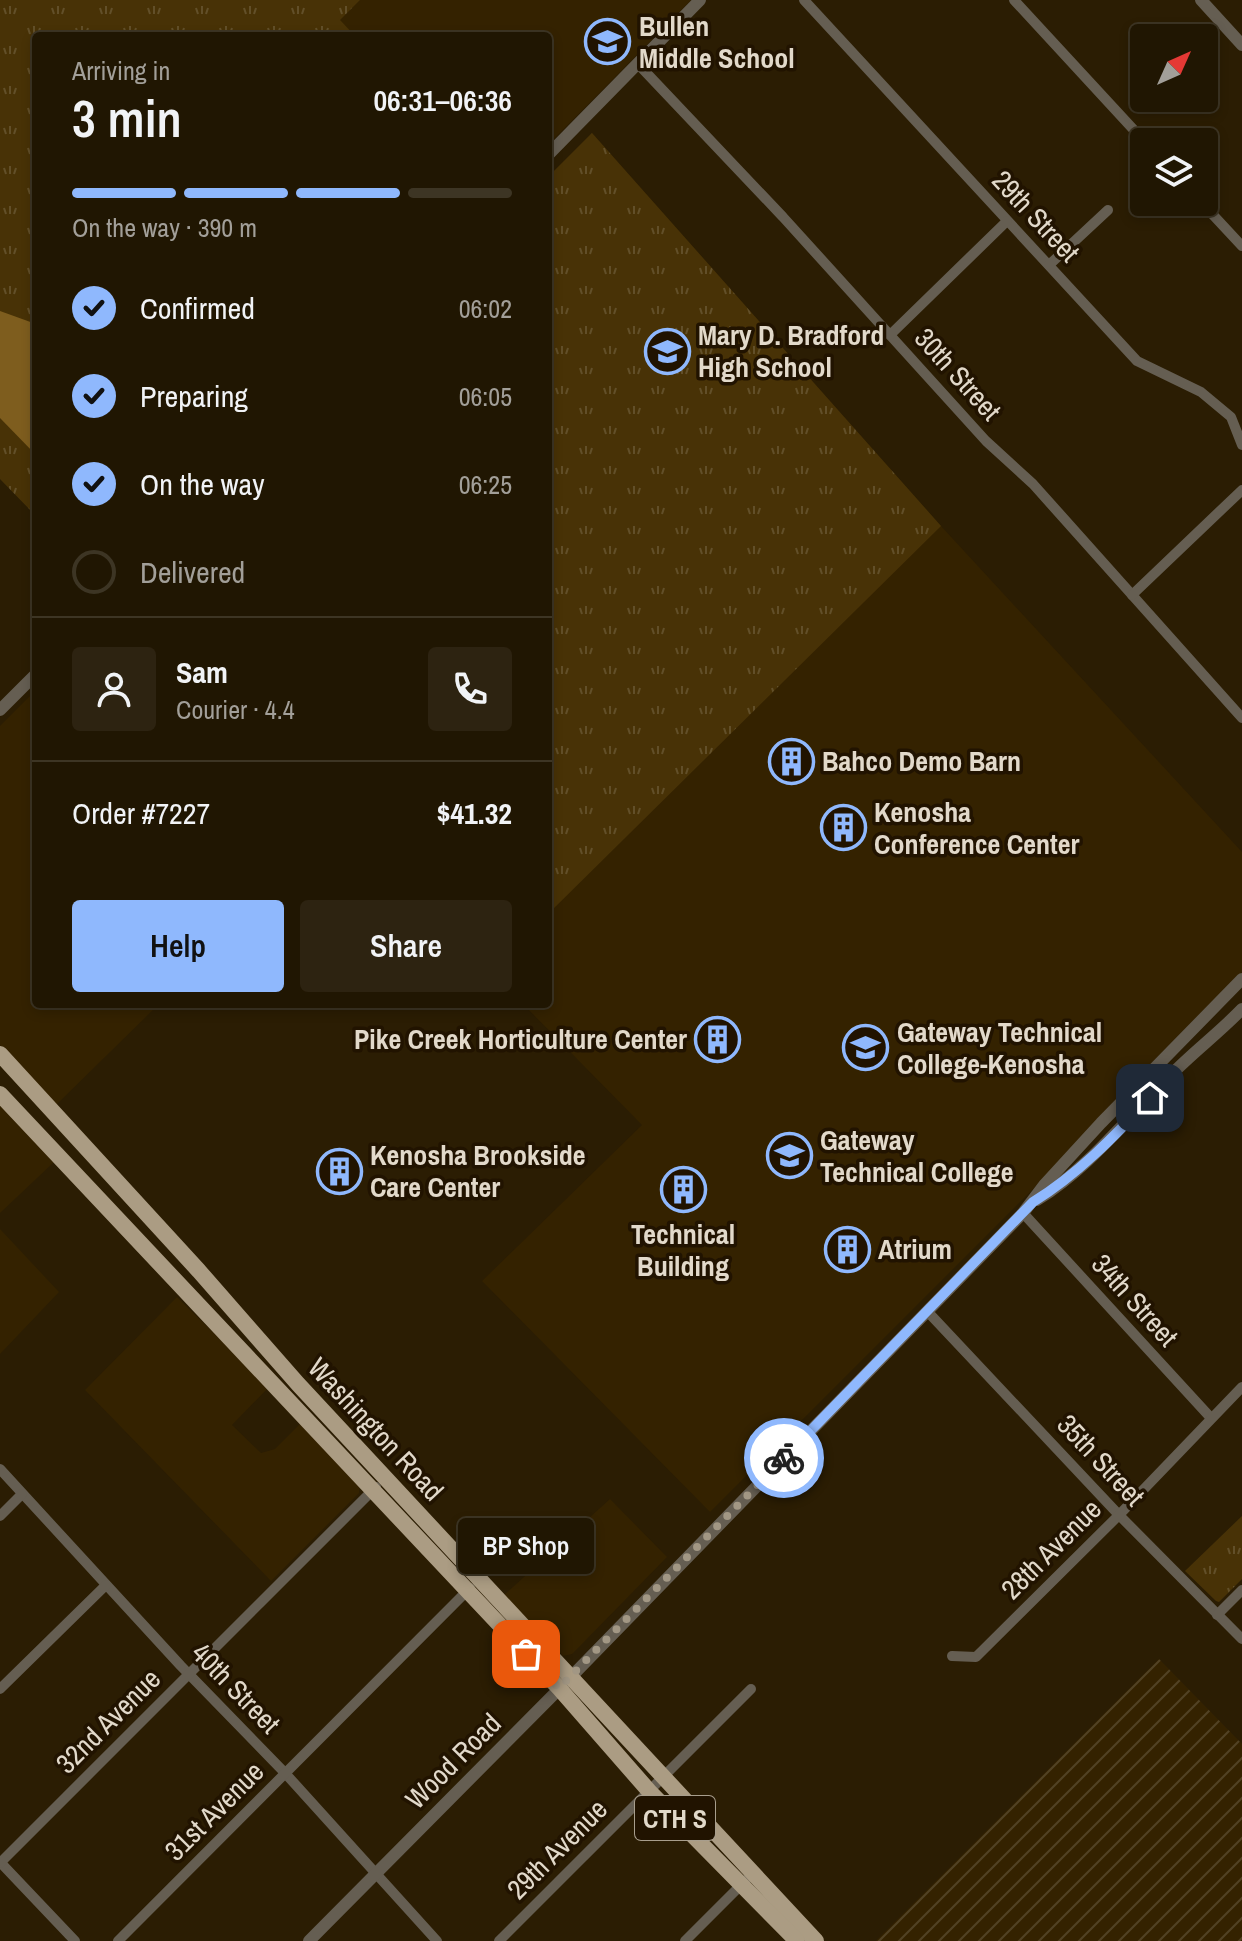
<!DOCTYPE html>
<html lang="en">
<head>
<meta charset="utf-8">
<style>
	:root { --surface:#201602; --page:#2d2311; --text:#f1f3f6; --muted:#a29f99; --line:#3d3524; --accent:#8fb8fd }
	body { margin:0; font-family:"Archivo Narrow",sans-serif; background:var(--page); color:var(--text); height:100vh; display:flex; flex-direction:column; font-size:30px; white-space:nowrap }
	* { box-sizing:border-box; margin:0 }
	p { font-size:26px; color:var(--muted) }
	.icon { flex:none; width:44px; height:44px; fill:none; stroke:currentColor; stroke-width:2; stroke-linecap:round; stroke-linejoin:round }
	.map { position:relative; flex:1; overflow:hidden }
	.sheet { position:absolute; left:32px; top:32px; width:520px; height:976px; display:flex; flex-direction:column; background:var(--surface); border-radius:8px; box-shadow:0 4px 12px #0003,0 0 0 2px var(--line) }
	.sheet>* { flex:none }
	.needle { width:52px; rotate:45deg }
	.buttons { position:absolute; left:1130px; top:24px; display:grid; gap:16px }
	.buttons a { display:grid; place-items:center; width:88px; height:88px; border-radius:8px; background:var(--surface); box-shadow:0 4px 12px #0003,0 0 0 2px var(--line); font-size:40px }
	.pin { position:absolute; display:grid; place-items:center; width:68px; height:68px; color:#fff; margin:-34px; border-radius:16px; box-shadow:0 4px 12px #0006 }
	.courier { position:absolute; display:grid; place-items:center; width:80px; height:80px; margin:-40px; border:6px solid #8fb8fd; border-radius:50%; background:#fff; color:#222; box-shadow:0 2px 10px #0007 }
	.bubble { position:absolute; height:56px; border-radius:8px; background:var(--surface); box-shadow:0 4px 12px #0003,0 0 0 2px var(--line); font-size:26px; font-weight:600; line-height:56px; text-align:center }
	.summary em { font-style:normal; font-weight:600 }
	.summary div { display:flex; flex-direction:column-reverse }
	.summary { display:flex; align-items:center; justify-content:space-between; height:136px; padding:0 40px }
	h1 { font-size:52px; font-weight:600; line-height:60px }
	.bar { display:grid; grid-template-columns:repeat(4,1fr); gap:12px 8px; align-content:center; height:96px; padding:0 40px }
	.bar i { height:10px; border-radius:6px; background:var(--line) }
	.bar .selected { background:var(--accent) }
	.bar p { grid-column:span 4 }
	.line { display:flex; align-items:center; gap:20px; padding:0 40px; border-top:2px solid var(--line) }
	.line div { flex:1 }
	.round { display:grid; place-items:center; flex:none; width:84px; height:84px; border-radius:8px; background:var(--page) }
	ol { padding:0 40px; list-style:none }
	li { display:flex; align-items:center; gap:24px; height:88px }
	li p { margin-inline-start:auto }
	li .icon { padding:8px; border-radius:50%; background:var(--accent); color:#111; stroke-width:4 }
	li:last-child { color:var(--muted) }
	li i { width:44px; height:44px; border:4px solid var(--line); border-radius:50% }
	.button { display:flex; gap:16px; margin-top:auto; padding:16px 40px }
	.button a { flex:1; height:92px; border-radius:8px; background:var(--accent); color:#111; font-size:32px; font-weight:600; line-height:92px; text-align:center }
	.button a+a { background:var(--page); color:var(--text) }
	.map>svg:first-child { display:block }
	.built { fill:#342200 }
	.industrial { fill:url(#industrial-furrows) }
	.park { fill:url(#park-tufts) }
	.water { fill:#7e5d1e }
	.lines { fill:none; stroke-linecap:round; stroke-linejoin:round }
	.minor { stroke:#655e52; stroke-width:10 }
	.tertiary { stroke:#655e52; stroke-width:12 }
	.primary { stroke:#ab9c83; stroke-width:16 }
	.done { stroke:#a29784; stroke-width:8; stroke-dasharray:0 14.4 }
	.route { stroke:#8fb8fd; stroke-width:10 }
	.labels { text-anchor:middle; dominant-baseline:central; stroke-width:7; stroke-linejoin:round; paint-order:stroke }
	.shield { fill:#211300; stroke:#a89e8d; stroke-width:2 }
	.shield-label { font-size:26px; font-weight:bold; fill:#e2d9ca }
	.poi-label { font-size:28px; font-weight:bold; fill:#e2d9ca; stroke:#211300; text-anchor:start }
	.street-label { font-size:28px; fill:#e2d9ca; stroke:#211300 }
</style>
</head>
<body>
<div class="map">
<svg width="1242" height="1941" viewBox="0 0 1242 1941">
	<defs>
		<pattern id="industrial-furrows" width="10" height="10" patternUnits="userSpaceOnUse" patternTransform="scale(2)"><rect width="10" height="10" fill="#342200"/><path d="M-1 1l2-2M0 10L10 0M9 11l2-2" fill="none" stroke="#514224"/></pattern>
		<pattern id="park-tufts" width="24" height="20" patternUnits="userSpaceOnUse" patternTransform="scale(2)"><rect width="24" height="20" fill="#483206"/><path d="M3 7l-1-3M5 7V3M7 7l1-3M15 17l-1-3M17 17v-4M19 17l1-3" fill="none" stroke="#624f29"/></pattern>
	</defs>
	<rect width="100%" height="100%" fill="#2b1d03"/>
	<g class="built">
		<polygon points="360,0 691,0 548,145 548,36 355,36 339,20"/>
		<polygon points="592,133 941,526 1242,852 1242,972 1122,1093 1055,1167 710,1512 482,1281 642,1125 523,1004 548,1004 548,177"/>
		<polygon points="36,690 36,1004 159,1004 56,1105 0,1045 0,726"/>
		<polygon points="0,1104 54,1162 0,1213"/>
		<polygon points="0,1229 59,1292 0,1354"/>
		<polygon points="177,1297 269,1387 232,1425 261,1453 275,1449 303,1421 360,1485 359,1493 271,1581 85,1390"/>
		<polygon points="610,1499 667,1557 581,1645 572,1654 563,1656 504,1595"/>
	</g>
	<polygon class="industrial" points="1159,1659 1242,1744 1242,1941 876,1941"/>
	<g class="park">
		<polygon points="0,0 360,0 340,20 355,36 36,36 36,516 0,479"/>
		<polygon points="592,133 941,526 548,914 548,177"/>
		<polygon points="1242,1516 1242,1579 1219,1602 1216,1601 1185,1571"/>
	</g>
	<polygon class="water" points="0,311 36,324 36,455 0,418"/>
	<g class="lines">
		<g class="minor">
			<polyline points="804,0 1137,361 1201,392 1231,417 1242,445"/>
			<polyline points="1014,0 1145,142"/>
			<polyline points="638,64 783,217 986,441 1033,484 1242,718"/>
			<polyline points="1201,202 1242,246"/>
			<polyline points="1049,265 1108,210"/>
			<polyline points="890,335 1007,221"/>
			<polyline points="1132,595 1242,490"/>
			<polyline points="1023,1213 1211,1418"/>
			<polyline points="927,1311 1119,1515 1242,1639"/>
			<polyline points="0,1469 181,1666 285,1773 437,1941"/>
			<polyline points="0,1516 22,1494"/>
			<polyline points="1217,1615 1242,1590"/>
			<polyline points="952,1656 976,1657 1119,1515 1242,1387"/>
			<polyline points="0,1689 106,1585"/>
			<polyline points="0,1862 75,1941"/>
			<polyline points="0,1863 376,1487"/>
			<polyline points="118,1941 470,1588"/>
			<polyline points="499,1941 751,1689"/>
			<polyline points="685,1941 746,1880"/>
		</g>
		<g class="tertiary">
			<polyline points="1201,0 1242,45"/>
			<polyline points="548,155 700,0"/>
			<polyline points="0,710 36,674"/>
			<path d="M1037 1200C1089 1168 1126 1119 1169 1077 1192 1053 1219 1033 1242 1009"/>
			<polyline points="309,1941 570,1678 1023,1213 1045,1184 1101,1123 1242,979"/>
		</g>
		<g class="primary">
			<polyline points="0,1054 199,1271 298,1384 816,1941"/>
			<polyline points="0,1094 559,1688 649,1791 797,1941"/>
		</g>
	</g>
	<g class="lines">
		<polyline class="done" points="526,1654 559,1688 784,1458"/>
		<path class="route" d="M784 1458 1033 1202C1077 1175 1115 1136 1150 1098"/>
	</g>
	<defs>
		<symbol id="school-ring" viewBox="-11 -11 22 22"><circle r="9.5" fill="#211300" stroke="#8fb8fd" stroke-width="1.5"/><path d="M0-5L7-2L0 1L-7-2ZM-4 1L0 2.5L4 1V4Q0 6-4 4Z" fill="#8fb8fd"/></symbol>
		<symbol id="building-ring" viewBox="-11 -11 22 22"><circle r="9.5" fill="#211300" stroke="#8fb8fd" stroke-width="1.5"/><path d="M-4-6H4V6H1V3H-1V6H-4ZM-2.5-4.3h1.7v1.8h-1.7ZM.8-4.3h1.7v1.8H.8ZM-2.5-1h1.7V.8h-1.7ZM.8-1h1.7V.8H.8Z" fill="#8fb8fd"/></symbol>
		<symbol id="university-ring" viewBox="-11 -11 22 22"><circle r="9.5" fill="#211300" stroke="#8fb8fd" stroke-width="1.5"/><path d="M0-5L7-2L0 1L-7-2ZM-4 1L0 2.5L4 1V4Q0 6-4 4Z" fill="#8fb8fd"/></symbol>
	</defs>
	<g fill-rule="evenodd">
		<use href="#school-ring" x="582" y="16" width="51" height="51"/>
		<use href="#school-ring" x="642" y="326" width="51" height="51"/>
		<use href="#building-ring" x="766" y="736" width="51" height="51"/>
		<use href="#building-ring" x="818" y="802" width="51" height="51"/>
		<use href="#building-ring" x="692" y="1014" width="51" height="51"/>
		<use href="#university-ring" x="840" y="1022" width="51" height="51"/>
		<use href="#school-ring" x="764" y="1130" width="51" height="51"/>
		<use href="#building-ring" x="314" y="1146" width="51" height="51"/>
		<use href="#building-ring" x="658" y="1164" width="51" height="51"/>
		<use href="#building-ring" x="822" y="1224" width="51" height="51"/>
	</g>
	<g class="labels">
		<rect class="shield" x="635" y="1796" width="80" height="44" rx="6"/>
		<g class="shield-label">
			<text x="675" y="1818">CTH S</text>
		</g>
		<g class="poi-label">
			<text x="639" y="26">Bullen<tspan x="639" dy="32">Middle School</tspan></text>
			<text x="698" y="335">Mary D. Bradford<tspan x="698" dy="32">High School</tspan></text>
			<text x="822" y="761">Bahco Demo Barn</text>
			<text x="874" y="812">Kenosha<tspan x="874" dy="32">Conference Center</tspan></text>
			<text x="897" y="1032">Gateway Technical<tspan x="897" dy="32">College-Kenosha</tspan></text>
			<text x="687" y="1039" text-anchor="end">Pike Creek Horticulture Center</text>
			<text x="820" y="1140">Gateway<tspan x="820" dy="32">Technical College</tspan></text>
			<text x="370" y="1155">Kenosha Brookside<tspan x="370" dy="32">Care Center</tspan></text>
			<text x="683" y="1234" text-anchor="middle">Technical<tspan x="683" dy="32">Building</tspan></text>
			<text x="878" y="1249">Atrium</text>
		</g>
		<g class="street-label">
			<text transform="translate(1036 216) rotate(47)">29th Street</text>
			<text transform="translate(958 374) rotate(48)">30th Street</text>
			<text transform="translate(1135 1300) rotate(48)">34th Street</text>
			<text transform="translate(376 1429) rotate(47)">Washington Road</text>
			<text transform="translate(1101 1460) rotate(47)">35th Street</text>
			<text transform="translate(1051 1549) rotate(-45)">28th Avenue</text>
			<text transform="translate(236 1688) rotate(46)">40th Street</text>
			<text transform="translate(108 1721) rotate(-45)">32nd Avenue</text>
			<text transform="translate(453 1761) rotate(-45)">Wood Road</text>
			<text transform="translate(214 1811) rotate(-45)">31st Avenue</text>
			<text transform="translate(557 1849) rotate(-45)">29th Avenue</text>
		</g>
	</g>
</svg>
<div class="buttons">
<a><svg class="needle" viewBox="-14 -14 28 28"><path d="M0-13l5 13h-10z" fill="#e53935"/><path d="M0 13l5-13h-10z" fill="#a29f99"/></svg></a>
<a><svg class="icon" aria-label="layers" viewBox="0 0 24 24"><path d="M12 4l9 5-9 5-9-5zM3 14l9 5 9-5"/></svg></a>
</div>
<div class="pin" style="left:526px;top:1654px;background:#ea580c"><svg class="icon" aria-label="bag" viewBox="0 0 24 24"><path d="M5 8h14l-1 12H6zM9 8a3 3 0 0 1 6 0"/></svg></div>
<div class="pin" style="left:1150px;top:1098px;background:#1f2937"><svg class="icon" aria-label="home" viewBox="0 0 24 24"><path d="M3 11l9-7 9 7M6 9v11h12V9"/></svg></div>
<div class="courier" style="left:784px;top:1458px"><svg class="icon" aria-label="bike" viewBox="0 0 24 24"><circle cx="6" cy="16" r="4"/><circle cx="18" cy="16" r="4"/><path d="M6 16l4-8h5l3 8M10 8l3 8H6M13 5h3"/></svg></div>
<div class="bubble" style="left:458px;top:1518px;width:136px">BP Shop</div>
<section class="sheet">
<div class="summary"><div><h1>3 min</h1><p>Arriving in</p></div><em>06:31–06:36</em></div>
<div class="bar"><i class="selected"></i><i class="selected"></i><i class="selected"></i><i></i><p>On the way · 390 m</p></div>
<ol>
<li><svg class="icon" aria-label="check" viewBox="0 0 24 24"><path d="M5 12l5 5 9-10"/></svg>Confirmed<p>06:02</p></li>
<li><svg class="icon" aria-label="check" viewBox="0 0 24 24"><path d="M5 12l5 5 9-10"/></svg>Preparing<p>06:05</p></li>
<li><svg class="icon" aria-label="check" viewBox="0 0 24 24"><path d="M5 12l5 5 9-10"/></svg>On the way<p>06:25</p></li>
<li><i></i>Delivered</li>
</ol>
<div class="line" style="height:144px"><a class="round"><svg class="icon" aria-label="person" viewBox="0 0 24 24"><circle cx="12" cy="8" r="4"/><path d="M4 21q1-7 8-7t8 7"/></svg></a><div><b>Sam</b><p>Courier · 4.4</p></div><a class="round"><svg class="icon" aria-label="phone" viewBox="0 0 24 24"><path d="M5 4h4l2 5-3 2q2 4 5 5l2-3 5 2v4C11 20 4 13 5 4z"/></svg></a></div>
<div class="line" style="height:104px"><div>Order #7227</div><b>$41.32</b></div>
<div class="button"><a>Help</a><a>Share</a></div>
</section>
</div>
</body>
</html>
